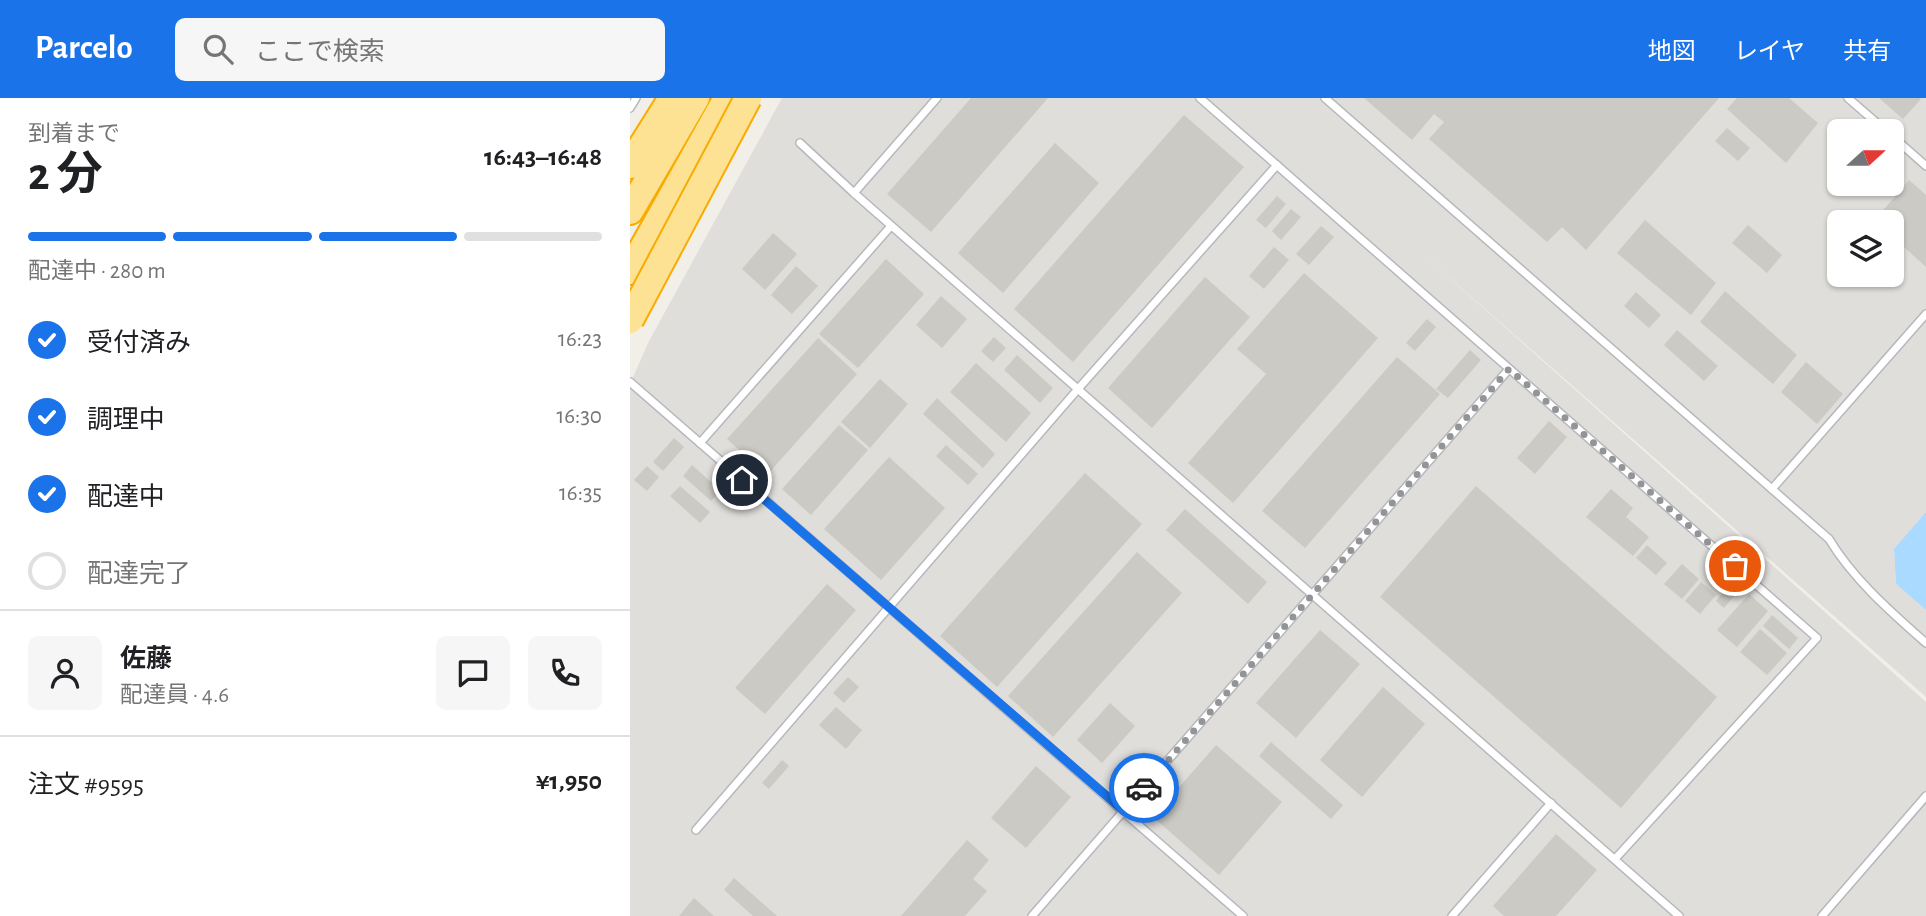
<!DOCTYPE html>
<html lang="ja">
<head>
<meta charset="utf-8">
<style>
	:root { --surface:#fff; --page:#f6f6f6; --text:#202124; --muted:#757577; --line:#e0e0e0; --accent:#1a73e8 }
	body { margin:0; font-family:"Alegreya Sans","Noto Sans JP",sans-serif; background:var(--page); color:var(--text); height:100vh; display:flex; flex-direction:column; font-size:26px; white-space:nowrap }
	* { box-sizing:border-box; margin:0 }
	p { font-size:23px; color:var(--muted) }
	.icon { flex:none; width:38px; height:38px; fill:none; stroke:currentColor; stroke-width:2; stroke-linecap:round; stroke-linejoin:round }
	.map { position:relative; flex:1; overflow:hidden }
	.drawer { display:flex; flex-direction:column; background:var(--surface); width:630px }
	.drawer>* { flex:none }
	.needle { width:46px; rotate:69deg }
	.buttons { position:absolute; left:1197px; top:21px; display:grid; gap:14px }
	.buttons a { display:grid; place-items:center; width:77px; height:77px; border-radius:10px; background:var(--surface); box-shadow:0 2px 5px #0004; font-size:35px }
	.pin { position:absolute; display:grid; place-items:center; width:60px; height:60px; color:#fff; margin:-30px; border:4px solid #fff; border-radius:50%; box-shadow:0 2px 7px #0007 }
	.courier { position:absolute; display:grid; place-items:center; width:70px; height:70px; margin:-35px; border:5px solid #1a73e8; border-radius:50%; background:#fff; color:#222; box-shadow:0 2px 9px #0007 }
	.head em { font-style:normal; font-weight:700 }
	.head div { display:flex; flex-direction:column-reverse }
	.head { display:flex; align-items:center; justify-content:space-between; height:119px; padding:0 28px }
	h1 { font-size:46px; font-weight:700; line-height:52px }
	.bar { display:grid; grid-template-columns:repeat(4,1fr); gap:10px 7px; align-content:center; height:84px; padding:0 28px }
	.bar i { height:9px; border-radius:5px; background:var(--line) }
	.bar .active { background:var(--accent) }
	.bar p { grid-column:span 4 }
	.line { display:flex; align-items:center; gap:18px; padding:0 28px; border-top:2px solid var(--line) }
	.line div { flex:1 }
	.round { display:grid; place-items:center; flex:none; width:74px; height:74px; border-radius:10px; background:var(--page) }
	ol { padding:0 28px; list-style:none }
	li { display:flex; align-items:center; gap:21px; height:77px }
	li p { margin-inline-start:auto }
	li .icon { padding:7px; border-radius:50%; background:var(--accent); color:#fff; stroke-width:4 }
	li:last-child { color:var(--muted) }
	li i { width:38px; height:38px; border:4px solid var(--line); border-radius:50% }
	header { display:flex; align-items:center; gap:42px; box-sizing:border-box; height:98px; padding:0 35px; background:var(--accent); color:#fff }
	header strong { font-size:33px }
	nav { display:flex; gap:38px; margin-inline-start:auto; font-size:24px }
	.search { width:490px; height:63px; background:var(--page); display:flex; align-items:center; gap:18px; box-sizing:border-box; padding:0 24px; border-radius:10px; color:var(--muted); font-size:26px }
	main { display:flex; flex:1; min-height:0 }
	.map>svg:first-child { display:block }
	.industrial { fill:#e0deda; fill-rule:evenodd }
	.water { fill:#aadaff }
	.building { fill:#cccac5 }
	.lines { fill:none; stroke-linecap:round; stroke-linejoin:round }
	.service-casing { stroke:#b5b8bc; stroke-width:10 }
	.motorway-casing { stroke:#f9ab00; stroke-width:30 }
	.service { stroke:#fff; stroke-width:7 }
	.motorway { stroke:#fde293; stroke-width:26 }
	.motorway-bridge-casing { stroke:#f9ab00; stroke-width:30; stroke-linecap:butt }
	.motorway-bridge { stroke:#fde293; stroke-width:26 }
	.done { stroke:#929495; stroke-width:7; stroke-dasharray:0 12.6 }
	.route { stroke:#1a73e8; stroke-width:9 }
</style>
</head>
<body>
<header>
<strong>Parcelo</strong>
<div class="search"><svg class="icon" aria-label="search" viewBox="0 0 24 24"><circle cx="10" cy="10" r="6"/><path d="M15 15l6 6"/></svg>ここで検索</div>
<nav><a>地図</a><a>レイヤ</a><a>共有</a></nav>
</header>
<main>
<section class="drawer">
<div class="head"><div><h1>2 分</h1><p>到着まで</p></div><em>16:43–16:48</em></div>
<div class="bar"><i class="active"></i><i class="active"></i><i class="active"></i><i></i><p>配達中 · 280 m</p></div>
<ol>
<li><svg class="icon" aria-label="check" viewBox="0 0 24 24"><path d="M5 12l5 5 9-10"/></svg>受付済み<p>16:23</p></li>
<li><svg class="icon" aria-label="check" viewBox="0 0 24 24"><path d="M5 12l5 5 9-10"/></svg>調理中<p>16:30</p></li>
<li><svg class="icon" aria-label="check" viewBox="0 0 24 24"><path d="M5 12l5 5 9-10"/></svg>配達中<p>16:35</p></li>
<li><i></i>配達完了</li>
</ol>
<div class="line" style="height:126px"><a class="round"><svg class="icon" aria-label="person" viewBox="0 0 24 24"><circle cx="12" cy="8" r="4"/><path d="M4 21q1-7 8-7t8 7"/></svg></a><div><b>佐藤</b><p>配達員 · 4.6</p></div><a class="round"><svg class="icon" aria-label="chat" viewBox="0 0 24 24"><path d="M4 5h16v11H9l-5 4z"/></svg></a><a class="round"><svg class="icon" aria-label="phone" viewBox="0 0 24 24"><path d="M5 4h4l2 5-3 2q2 4 5 5l2-3 5 2v4C11 20 4 13 5 4z"/></svg></a></div>
<div class="line" style="height:91px"><div>注文 #9595</div><b>¥1,950</b></div>
</section>
<div class="map">
<svg width="1296" height="818" viewBox="0 0 1296 818">
	<rect width="100%" height="100%" fill="#f1efe8"/>
	<path class="industrial" d="M152 0H1296V414L1264 452 1266 486 1296 512V599L788 152 1296 604V818H0V286L18 245ZM1209 33H1262V86H1209ZM1209 124H1262V177H1209Z"/>
	<polygon class="water" points="1296,414 1296,512 1266,486 1264,451"/>
	<g class="building">
		<polygon points="341,0 418,0 301,134 257,96"/>
		<polygon points="734,0 1089,0 956,152 932,129 917,144 799,41 814,24 804,16 782,42"/>
		<polygon points="1107,0 1159,0 1188,25 1156,65 1097,11"/>
		<polygon points="1249,0 1290,0 1291,1 1273,21"/>
		<polygon points="554,17 614,69 443,264 384,211"/>
		<polygon points="1097,30 1120,50 1108,63 1085,43"/>
		<polygon points="425,45 469,85 373,195 328,155"/>
		<polygon points="1279,82 1296,97 1296,169 1262,138 1262,124 1244,123"/>
		<polygon points="647,98 656,106 636,130 626,122"/>
		<polygon points="661,111 671,119 651,142 642,133"/>
		<polygon points="1015,122 1086,185 1061,217 987,155"/>
		<polygon points="1118,127 1152,157 1137,175 1102,145"/>
		<polygon points="691,128 704,139 679,167 666,156"/>
		<polygon points="143,135 167,156 135,192 112,171"/>
		<polygon points="644,149 659,162 634,191 619,178"/>
		<polygon points="256,161 294,196 228,270 189,236"/>
		<polygon points="166,168 188,188 162,216 141,197"/>
		<polygon points="674,175 748,240 603,405 558,365 636,276 607,251"/>
		<polygon points="575,179 620,219 522,330 478,290"/>
		<polygon points="1095,193 1167,257 1143,286 1070,224"/>
		<polygon points="1006,194 1031,217 1019,230 994,208"/>
		<polygon points="311,198 337,221 312,250 286,227"/>
		<polygon points="797,221 806,229 785,253 776,245"/>
		<polygon points="1047,232 1088,268 1074,283 1034,247"/>
		<polygon points="364,239 376,250 363,264 351,253"/>
		<polygon points="188,240 227,276 137,377 97,341"/>
		<polygon points="840,252 851,262 818,300 806,291"/>
		<polygon points="387,257 423,290 410,305 374,272"/>
		<polygon points="767,259 810,296 675,450 632,413"/>
		<polygon points="1176,264 1213,296 1187,326 1151,294"/>
		<polygon points="346,265 401,315 376,344 320,294"/>
		<polygon points="250,281 278,306 240,350 211,324"/>
		<polygon points="307,300 365,356 353,370 293,316"/>
		<polygon points="919,323 937,339 905,376 887,360"/>
		<polygon points="209,327 238,352 181,417 152,391"/>
		<polygon points="44,340 54,349 33,373 23,364"/>
		<polygon points="316,347 348,376 338,387 306,358"/>
		<polygon points="259,359 315,410 251,482 194,431"/>
		<polygon points="62,367 91,393 81,403 53,378"/>
		<polygon points="17,368 29,379 17,393 4,382"/>
		<polygon points="455,375 512,426 367,589 310,538"/>
		<polygon points="50,388 80,414 70,425 40,398"/>
		<polygon points="846,388 1087,599 991,710 750,499"/>
		<polygon points="981,391 1003,410 996,419 1019,439 1003,458 956,419"/>
		<polygon points="555,411 637,484 618,506 536,432"/>
		<polygon points="1017,447 1037,465 1026,477 1006,460"/>
		<polygon points="507,454 552,495 423,639 378,598"/>
		<polygon points="1052,466 1069,481 1052,501 1034,486"/>
		<polygon points="1083,467 1100,482 1094,489 1077,474"/>
		<polygon points="1071,484 1086,497 1070,516 1055,503"/>
		<polygon points="1102,484 1110,491 1094,510 1086,503"/>
		<polygon points="197,486 226,512 135,616 105,590"/>
		<polygon points="1119,496 1138,513 1107,549 1087,532"/>
		<polygon points="1142,517 1168,540 1159,551 1133,528"/>
		<polygon points="1130,531 1157,555 1137,577 1110,554"/>
		<polygon points="690,532 730,566 666,640 626,605"/>
		<polygon points="218,579 229,589 214,605 203,595"/>
		<polygon points="753,589 795,626 732,699 690,662"/>
		<polygon points="480,605 505,628 472,665 447,642"/>
		<polygon points="206,609 232,632 216,651 189,627"/>
		<polygon points="641,644 713,707 701,721 629,658"/>
		<polygon points="586,647 652,704 589,777 523,719"/>
		<polygon points="152,662 159,668 139,691 132,685"/>
		<polygon points="406,668 441,699 396,750 361,720"/>
		<polygon points="926,736 967,772 926,818 874,818 863,808"/>
		<polygon points="337,742 359,762 343,781 357,793 335,818 271,818"/>
		<polygon points="104,780 147,818 123,818 94,792"/>
		<polygon points="64,800 84,818 49,818"/>
	</g>
	<g class="lines">
		<defs>
			<g id="service">
				<polyline points="570,0 1187,540 985,761"/>
				<path d="M695 0 1199 441C1223 481 1261 514 1296 545"/>
				<polyline points="1218,0 1256,33"/>
				<polyline points="0,10 6,0"/>
				<polyline points="1262,38 1296,68"/>
				<polyline points="170,45 224,95 1049,818"/>
				<polyline points="224,95 307,0"/>
				<polyline points="0,284 613,818"/>
				<polyline points="70,345 261,128"/>
				<polyline points="1142,391 1296,216"/>
				<polyline points="66,732 448,291 647,67"/>
				<polyline points="402,818 879,271"/>
				<polyline points="822,818 921,705"/>
				<polyline points="1192,818 1296,698"/>
			</g>
			<g id="motorway">
				<polyline points="0,67 42,0"/>
				<polyline points="0,113 66,0"/>
				<polyline points="0,173 97,0"/>
			</g>
		</defs>
		<use href="#service" class="service-casing"/>
		<use href="#motorway" class="motorway-casing"/>
		<use href="#service" class="service"/>
		<use href="#motorway" class="motorway"/>
		<defs>
			<polyline id="motorway-bridge" points="0,222 118,0"/>
		</defs>
		<use href="#motorway-bridge" class="motorway-bridge-casing"/>
		<use href="#motorway-bridge" class="motorway-bridge"/>
	</g>
	<g class="lines">
		<polyline class="done" points="514,690 879,271 1105,468"/>
		<polyline class="route" points="112,382 494,713 514,690"/>
	</g>
</svg>
<div class="buttons">
<a><svg class="needle" viewBox="-14 -14 28 28"><path d="M0-13l5 13h-10z" fill="#e53935"/><path d="M0 13l5-13h-10z" fill="#757577"/></svg></a>
<a><svg class="icon" aria-label="layers" viewBox="0 0 24 24"><path d="M12 4l9 5-9 5-9-5zM3 14l9 5 9-5"/></svg></a>
</div>
<div class="pin" style="left:1105px;top:468px;background:#ea580c"><svg class="icon" aria-label="bag" viewBox="0 0 24 24"><path d="M5 8h14l-1 12H6zM9 8a3 3 0 0 1 6 0"/></svg></div>
<div class="pin" style="left:112px;top:382px;background:#1f2937"><svg class="icon" aria-label="home" viewBox="0 0 24 24"><path d="M3 11l9-7 9 7M6 9v11h12V9"/></svg></div>
<div class="courier" style="left:514px;top:690px"><svg class="icon" aria-label="car" viewBox="0 0 24 24"><path d="M5 17H2v-5l4-1 3-4h7l3 4 3 1v5h-3M9 17h6M6 11h13"/><circle cx="7" cy="17" r="2"/><circle cx="17" cy="17" r="2"/></svg></div>
</div>
</main>
</body>
</html>
